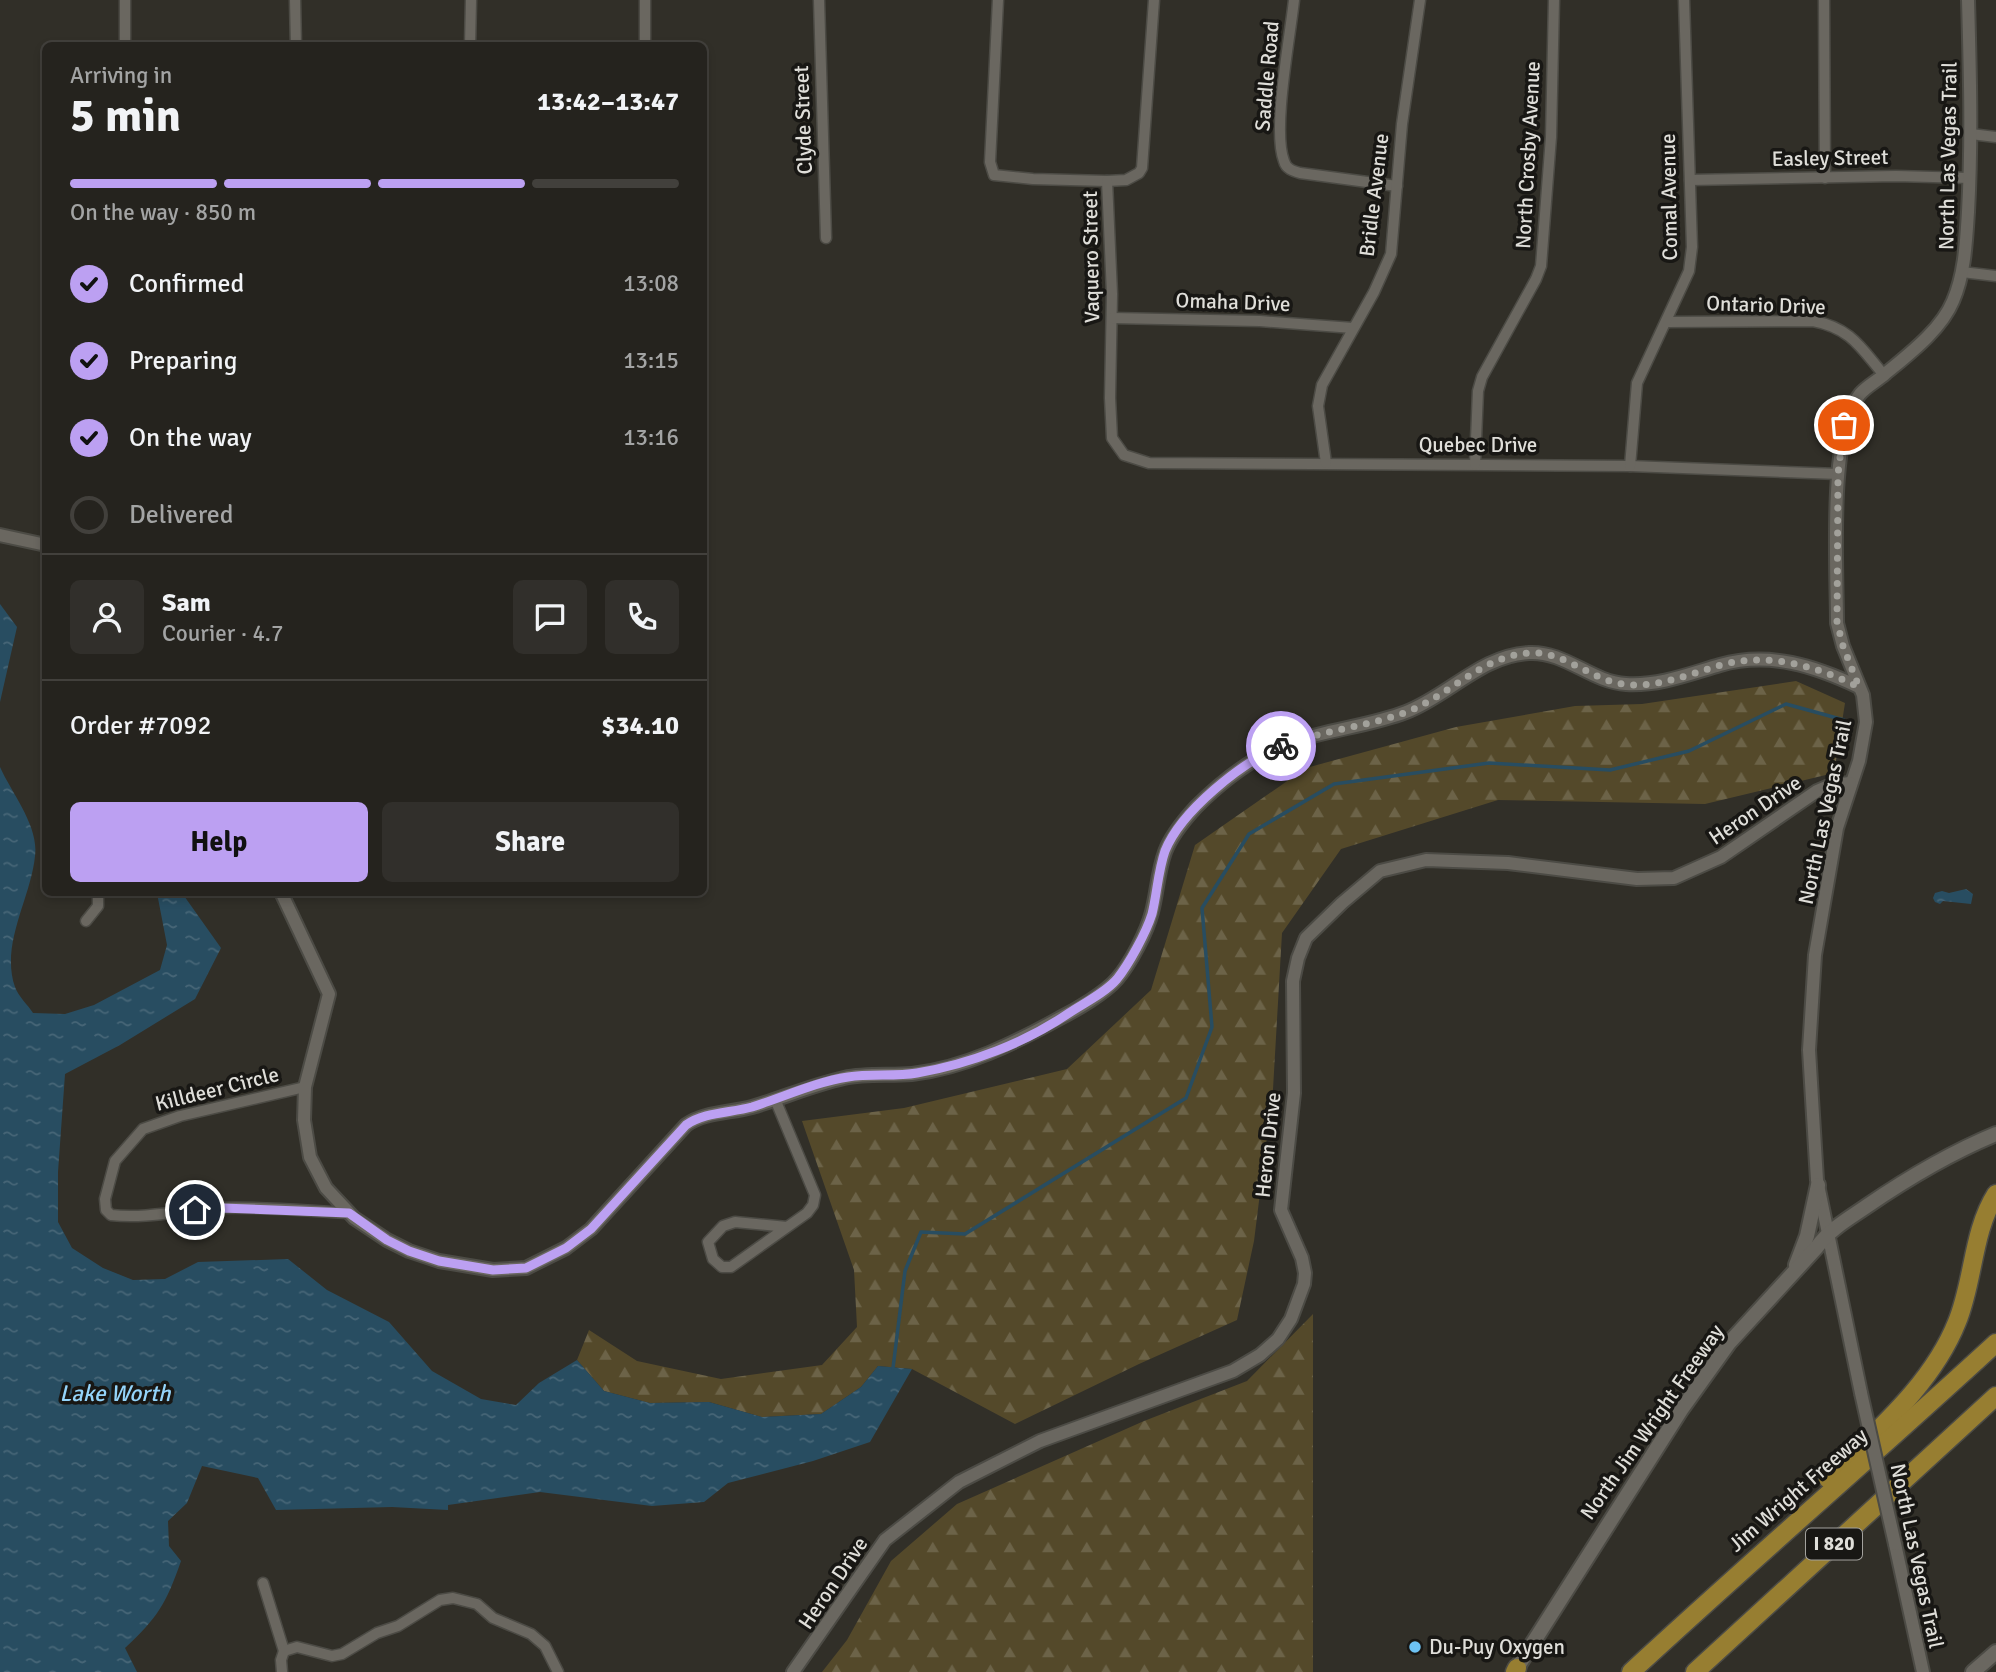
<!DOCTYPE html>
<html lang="en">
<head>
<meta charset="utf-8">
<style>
	:root { --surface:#25231e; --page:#312f2b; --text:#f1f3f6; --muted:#a3a4a4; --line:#42403c; --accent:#bca0f2 }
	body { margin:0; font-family:Signika,sans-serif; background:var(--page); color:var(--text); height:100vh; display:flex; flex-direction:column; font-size:26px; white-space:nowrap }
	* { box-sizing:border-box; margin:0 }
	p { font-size:23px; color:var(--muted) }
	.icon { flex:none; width:38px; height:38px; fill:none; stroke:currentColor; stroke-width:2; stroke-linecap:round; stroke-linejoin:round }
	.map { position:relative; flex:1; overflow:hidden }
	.sheet { position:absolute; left:42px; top:42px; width:665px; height:854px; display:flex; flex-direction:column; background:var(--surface); border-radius:10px; box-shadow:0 4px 10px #0003,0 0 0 2px var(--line) }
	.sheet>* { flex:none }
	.pin { position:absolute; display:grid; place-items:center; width:60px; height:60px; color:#fff; margin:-30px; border:4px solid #fff; border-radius:50%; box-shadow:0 2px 7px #0007 }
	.courier { position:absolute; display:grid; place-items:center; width:70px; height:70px; margin:-35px; border:5px solid #bca0f2; border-radius:50%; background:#fff; color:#222; box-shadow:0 2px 9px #0007 }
	.overview em { font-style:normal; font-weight:800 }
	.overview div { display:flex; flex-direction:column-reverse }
	.overview { display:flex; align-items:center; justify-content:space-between; height:119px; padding:0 28px }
	h1 { font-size:46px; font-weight:800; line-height:52px }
	.bar { display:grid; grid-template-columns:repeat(4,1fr); gap:10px 7px; align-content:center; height:84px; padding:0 28px }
	.bar i { height:9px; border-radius:5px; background:var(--line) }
	.bar .selected { background:var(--accent) }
	.bar p { grid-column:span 4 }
	.line { display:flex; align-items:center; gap:18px; padding:0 28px; border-top:2px solid var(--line) }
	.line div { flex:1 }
	.round { display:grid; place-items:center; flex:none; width:74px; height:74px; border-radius:10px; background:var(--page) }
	ol { padding:0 28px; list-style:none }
	li { display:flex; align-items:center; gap:21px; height:77px }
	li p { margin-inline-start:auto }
	li .icon { padding:7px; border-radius:50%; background:var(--accent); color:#111; stroke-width:4 }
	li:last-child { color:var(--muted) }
	li i { width:38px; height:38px; border:4px solid var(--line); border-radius:50% }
	.cta { display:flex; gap:14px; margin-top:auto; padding:14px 28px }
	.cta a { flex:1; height:80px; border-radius:10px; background:var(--accent); color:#111; font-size:28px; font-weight:800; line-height:80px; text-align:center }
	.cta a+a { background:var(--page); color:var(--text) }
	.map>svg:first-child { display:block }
	.forest { fill:url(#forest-firs) }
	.water { fill:url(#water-ripples) }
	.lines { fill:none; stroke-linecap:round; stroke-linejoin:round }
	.stream { stroke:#284d61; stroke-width:3.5 }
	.minor-casing { stroke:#4c4b45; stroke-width:13 }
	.tertiary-casing { stroke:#4c4b45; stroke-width:16 }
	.secondary-casing { stroke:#4c4b45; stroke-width:18 }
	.motorway-casing { stroke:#4c4b45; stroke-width:21 }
	.minor { stroke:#6a6760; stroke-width:10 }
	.tertiary { stroke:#6a6760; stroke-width:12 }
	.secondary { stroke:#6a6760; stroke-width:14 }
	.motorway { stroke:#977e31; stroke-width:18 }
	.tertiary-bridge-casing { stroke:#4c4b45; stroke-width:16; stroke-linecap:butt }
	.tertiary-bridge { stroke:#6a6760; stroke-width:12 }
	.done { stroke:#a2a19b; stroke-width:7; stroke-dasharray:0 12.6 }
	.route { stroke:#bca0f2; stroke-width:9 }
	.poi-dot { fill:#6dc2f3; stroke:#181714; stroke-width:2.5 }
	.labels { text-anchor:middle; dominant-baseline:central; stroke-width:7; stroke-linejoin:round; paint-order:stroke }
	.shield { fill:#181714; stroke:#a3a29e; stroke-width:2 }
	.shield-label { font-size:19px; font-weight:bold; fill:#dfded9 }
	.street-label { font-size:21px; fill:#dfded9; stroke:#181714 }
	.poi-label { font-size:21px; fill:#dfded9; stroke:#181714; text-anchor:start }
	.water-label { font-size:23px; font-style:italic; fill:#94d4fa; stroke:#181714 }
</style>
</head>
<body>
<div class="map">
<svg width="1996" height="1672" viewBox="0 0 1996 1672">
	<defs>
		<pattern id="forest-firs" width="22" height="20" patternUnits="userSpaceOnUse" patternTransform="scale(1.75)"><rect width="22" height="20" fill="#54492a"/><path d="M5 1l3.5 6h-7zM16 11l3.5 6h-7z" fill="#6c6348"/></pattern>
		<pattern id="water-ripples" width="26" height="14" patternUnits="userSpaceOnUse" patternTransform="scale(1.75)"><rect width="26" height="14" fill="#284d61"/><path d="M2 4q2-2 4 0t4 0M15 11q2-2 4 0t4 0" fill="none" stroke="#476677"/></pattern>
	</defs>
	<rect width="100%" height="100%" fill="#312f28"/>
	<g class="forest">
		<polygon points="1796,681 1845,703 1834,773 1705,804 1498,800 1341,849 1282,933 1273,1089 1254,1241 1237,1320 1139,1364 1015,1424 912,1369 878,1366 861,1387 821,1414 762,1417 709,1402 650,1403 604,1391 577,1360 589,1330 637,1361 721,1379 822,1365 857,1327 854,1270 802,1121 904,1108 1067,1069 1151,990 1195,845 1306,768 1456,727 1575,706 1642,704"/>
		<polygon points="1313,1314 1313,1672 822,1672 847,1640 891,1561 957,1504 1144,1421 1247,1381"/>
	</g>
	<g class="water">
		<polygon points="0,604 17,627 0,702"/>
		<path d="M0 767C12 794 39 826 35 856 31 898 0 944 15 987 18 996 28 1005 33 1013L65 1014 94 1005 160 970 167 945 157 893H182L221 948 195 999 120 1045 65 1074 58 1172V1222L72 1248 103 1268 133 1280 165 1279 198 1262 288 1259 327 1290 389 1322 432 1371 481 1399 516 1405 539 1383 577 1360 604 1391 650 1403 709 1402 762 1417 821 1414 861 1387 878 1366 912 1369 870 1442 813 1461 728 1483 704 1502 652 1506 540 1492 448 1505V1510L392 1507 276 1510 258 1478 202 1466 187 1503 168 1521 169 1546 181 1561C166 1604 158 1617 125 1648L137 1672H0Z"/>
		<polygon points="1966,889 1973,894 1971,904 1943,901 1940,904 1935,902 1933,898 1935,893 1942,891 1949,893"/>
	</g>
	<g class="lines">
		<polyline class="stream" points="893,1368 905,1271 921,1232 965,1234 1186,1098 1212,1027 1202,908 1249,834 1334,784 1489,763 1610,770 1689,751 1786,704 1844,720"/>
		<defs>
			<g id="minor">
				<polyline points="295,0 296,46"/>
				<polyline points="645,0 645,46"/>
				<polyline points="819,0 826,238"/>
				<polyline points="998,0 990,162 994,175 1033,179 1107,181 1126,180 1139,173 1142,168 1154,0"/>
				<path d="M1294 0C1290 38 1272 130 1284 161 1286 169 1293 171 1300 173L1397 186"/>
				<polyline points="1824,0 1825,178"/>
				<polyline points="125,46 125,0"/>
				<polyline points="470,46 471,0"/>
				<polyline points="1971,134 1996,137"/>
				<polyline points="1690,180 1896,176 1970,178"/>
				<polyline points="1107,181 1112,294 1110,398 1112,438 1124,455 1149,463 1630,466 1838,474"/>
				<polyline points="1962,272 1996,276"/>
				<polyline points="1112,318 1260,321 1353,328"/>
				<path d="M1667 322 1813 321C1851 328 1861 348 1884 375"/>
				<polyline points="1326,463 1318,406 1322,385 1374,292 1391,254 1402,124 1420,0"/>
				<polyline points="1475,464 1478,391 1482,377 1536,279 1541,266 1551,137 1554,0"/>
				<polyline points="1630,466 1637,383 1689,271 1692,247 1684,0"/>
				<polyline points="86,921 98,906 98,892"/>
				<path d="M305 1087 180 1116 143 1129 115 1161 105 1199 106 1210 111 1215C147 1219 183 1210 219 1208 262 1206 307 1211 350 1213"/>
				<polyline points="775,1099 815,1195 813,1205 807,1213 731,1267 722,1267 713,1259 708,1242 723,1226 735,1222 787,1227"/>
				<polyline points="263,1583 284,1651"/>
				<polyline points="282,1672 281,1660 284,1651 297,1647 332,1656 342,1654 377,1633 398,1626 440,1600 453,1598 477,1604 493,1618 531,1634 545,1646 558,1672"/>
			</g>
			<g id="tertiary">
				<polyline points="0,535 46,545"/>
				<path d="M281 892 329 994 305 1087 304 1120 310 1157 326 1188 354 1218 387 1240 409 1251 439 1261 493 1270 526 1268 566 1248 591 1229 686 1125C704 1112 730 1113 752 1107 783 1098 812 1085 844 1078 866 1073 890 1076 912 1074 965 1068 1015 1043 1060 1018 1076 1010 1105 993 1117 979 1130 964 1147 932 1152 912 1157 893 1158 871 1165 852 1171 836 1185 819 1196 807 1223 780 1257 754 1293 742 1330 729 1370 726 1406 712 1448 696 1482 655 1529 653 1565 651 1591 682 1626 684 1659 686 1689 674 1720 665 1769 651 1815 666 1859 687"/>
				<path d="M1861 1393 1817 1180 1809 1050 1815 955 1837 828 1859 761 1866 722 1863 695 1843 646 1837 623C1837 568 1828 433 1860 394 1867 386 1877 381 1885 374 1909 354 1941 330 1953 301 1965 273 1966 242 1968 212 1972 141 1970 71 1968 0"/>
				<polyline points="1895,1544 1923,1672"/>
				<polyline points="793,1672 885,1540 959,1482 1040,1441 1233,1371 1260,1355 1278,1339 1291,1319 1304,1284 1305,1273 1302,1258 1281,1210 1294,1093 1293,981 1298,958 1306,938 1342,903 1380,871 1426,860 1508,863 1637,879 1674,878 1721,857 1817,791 1831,785 1850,783"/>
			</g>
			<g id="secondary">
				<polyline points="1796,1265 1807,1236 1818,1185"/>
				<path d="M1517 1668 1681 1410 1729 1343 1817 1247C1830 1229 1848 1219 1867 1206 1908 1178 1950 1153 1996 1134"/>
				<polyline points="1973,1672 1996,1652"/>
			</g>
			<g id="motorway">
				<path d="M1828 1479C1875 1432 1932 1385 1957 1322 1974 1281 1972 1232 1996 1194"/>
				<polyline points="1515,1672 1517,1668"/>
				<path d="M1631 1672C1751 1561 1875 1454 1996 1343"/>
				<polyline points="1695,1672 1996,1396"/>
			</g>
		</defs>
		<use href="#minor" class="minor-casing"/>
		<use href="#tertiary" class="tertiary-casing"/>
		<use href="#secondary" class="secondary-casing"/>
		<use href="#motorway" class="motorway-casing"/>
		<use href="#minor" class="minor"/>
		<use href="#tertiary" class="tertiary"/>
		<use href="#secondary" class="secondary"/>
		<use href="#motorway" class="motorway"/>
		<defs>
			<polyline id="tertiary-bridge" points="1861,1393 1895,1544"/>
		</defs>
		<use href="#tertiary-bridge" class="tertiary-bridge-casing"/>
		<use href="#tertiary-bridge" class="tertiary-bridge"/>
	</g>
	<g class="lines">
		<path class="done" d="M1281 746C1321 731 1364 727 1404 713 1448 697 1480 657 1528 653 1563 650 1589 679 1622 684 1656 689 1689 674 1721 665 1770 652 1815 666 1859 687L1843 646 1837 622 1838 474 1844 425"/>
		<path class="route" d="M195 1210 222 1208 349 1213 387 1240 409 1251 439 1261 493 1270 526 1268 566 1248 591 1229 686 1125C704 1112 730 1113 752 1107 784 1097 815 1082 848 1077 871 1073 894 1077 917 1073 970 1064 1025 1043 1069 1013 1084 1003 1105 993 1117 979 1129 964 1146 933 1152 914 1157 894 1158 871 1165 851 1181 811 1242 762 1281 746"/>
	</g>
	<circle class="poi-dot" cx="1415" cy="1647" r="7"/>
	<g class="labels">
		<rect class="shield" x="1806" y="1528.5" width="56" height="31" rx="5"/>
		<g class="shield-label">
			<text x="1834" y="1544">I 820</text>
		</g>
		<g class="street-label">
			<text transform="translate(1267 76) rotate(-85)">Saddle Road</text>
			<text transform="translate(803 120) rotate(-92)">Clyde Street</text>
			<text transform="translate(1528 155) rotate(-87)">North Crosby Avenue</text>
			<text transform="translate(1948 156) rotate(-89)">North Las Vegas Trail</text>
			<text transform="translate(1830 158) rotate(-1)">Easley Street</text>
			<text transform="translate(1374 195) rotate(-83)">Bridle Avenue</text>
			<text transform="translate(1669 197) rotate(-91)">Comal Avenue</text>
			<text transform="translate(1091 257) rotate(-91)">Vaquero Street</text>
			<text transform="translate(1233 302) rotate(2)">Omaha Drive</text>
			<text transform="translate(1766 305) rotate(2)">Ontario Drive</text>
			<text x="1478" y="445">Quebec Drive</text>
			<text transform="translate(1755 810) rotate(-34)">Heron Drive</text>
			<text transform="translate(1825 812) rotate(-78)">North Las Vegas Trail</text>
			<text transform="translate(217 1089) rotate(-14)">Killdeer Circle</text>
			<text transform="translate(1268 1145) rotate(-84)">Heron Drive</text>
			<text transform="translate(1652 1422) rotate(-55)">North Jim Wright Freeway</text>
			<text transform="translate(1798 1490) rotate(-41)">Jim Wright Freeway</text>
			<text transform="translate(1917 1556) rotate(78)">North Las Vegas Trail</text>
			<text transform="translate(833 1583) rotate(-56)">Heron Drive</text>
		</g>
		<g class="poi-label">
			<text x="1429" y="1647">Du-Puy Oxygen</text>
		</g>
		<g class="water-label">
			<text x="115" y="1393">Lake Worth</text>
		</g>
	</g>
</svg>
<div class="pin" style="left:1844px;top:425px;background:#ea580c"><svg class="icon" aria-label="bag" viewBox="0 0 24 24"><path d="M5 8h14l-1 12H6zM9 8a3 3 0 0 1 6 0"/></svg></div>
<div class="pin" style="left:195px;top:1210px;background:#1f2937"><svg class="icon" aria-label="home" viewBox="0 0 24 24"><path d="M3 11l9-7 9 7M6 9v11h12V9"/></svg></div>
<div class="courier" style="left:1281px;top:746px"><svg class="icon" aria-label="bike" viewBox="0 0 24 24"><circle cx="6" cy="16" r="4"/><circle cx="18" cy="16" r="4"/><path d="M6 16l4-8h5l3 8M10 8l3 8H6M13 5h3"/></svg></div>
<section class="sheet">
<div class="overview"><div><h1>5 min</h1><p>Arriving in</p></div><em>13:42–13:47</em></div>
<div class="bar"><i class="selected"></i><i class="selected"></i><i class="selected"></i><i></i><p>On the way · 850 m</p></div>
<ol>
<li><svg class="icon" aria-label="check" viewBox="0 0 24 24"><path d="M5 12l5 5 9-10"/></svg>Confirmed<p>13:08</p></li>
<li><svg class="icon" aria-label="check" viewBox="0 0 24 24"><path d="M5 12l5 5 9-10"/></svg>Preparing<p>13:15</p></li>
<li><svg class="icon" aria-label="check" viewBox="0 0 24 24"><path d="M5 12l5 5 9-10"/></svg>On the way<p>13:16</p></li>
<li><i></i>Delivered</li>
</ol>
<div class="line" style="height:126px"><a class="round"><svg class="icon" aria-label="person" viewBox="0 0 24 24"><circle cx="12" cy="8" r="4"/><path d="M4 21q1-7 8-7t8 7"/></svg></a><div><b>Sam</b><p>Courier · 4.7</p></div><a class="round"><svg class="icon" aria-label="chat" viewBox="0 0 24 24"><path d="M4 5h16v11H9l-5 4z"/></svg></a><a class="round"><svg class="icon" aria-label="phone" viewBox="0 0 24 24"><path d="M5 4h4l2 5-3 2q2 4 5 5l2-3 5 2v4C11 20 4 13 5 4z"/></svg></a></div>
<div class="line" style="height:91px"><div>Order #7092</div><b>$34.10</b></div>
<div class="cta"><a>Help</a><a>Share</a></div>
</section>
</div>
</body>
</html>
